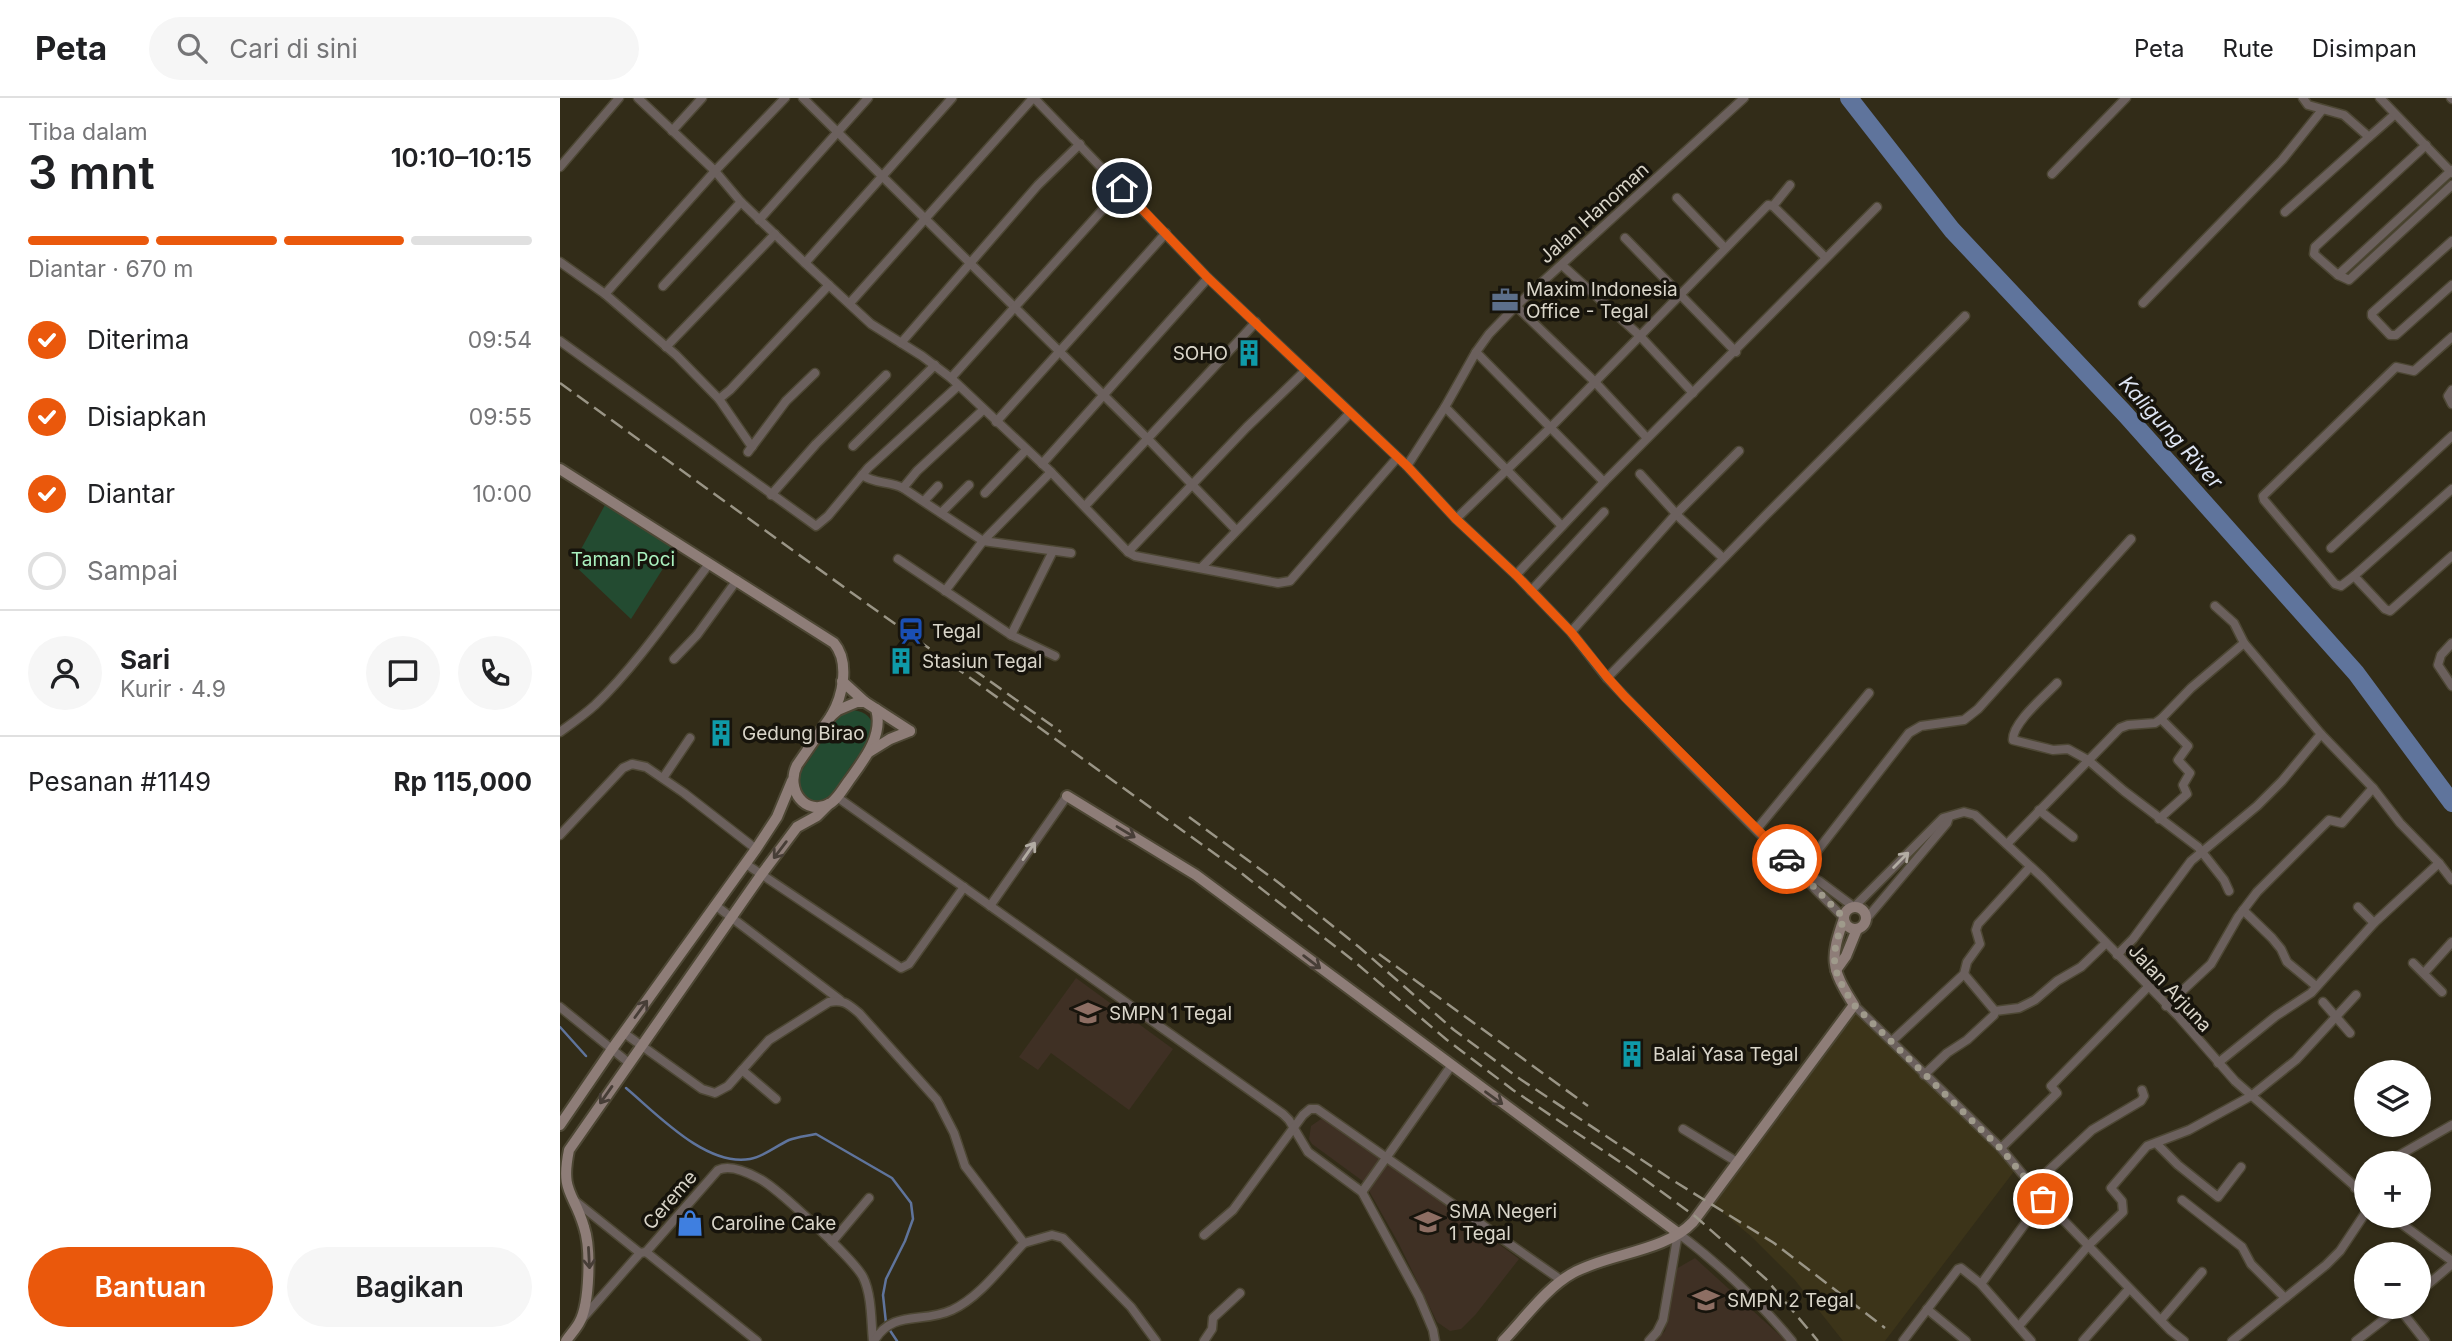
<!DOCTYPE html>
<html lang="id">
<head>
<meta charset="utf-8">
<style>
	:root { --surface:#fff; --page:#f6f6f6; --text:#202124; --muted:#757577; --line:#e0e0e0; --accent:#ea580c }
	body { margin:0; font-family:Inter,sans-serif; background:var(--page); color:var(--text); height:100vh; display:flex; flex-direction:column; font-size:26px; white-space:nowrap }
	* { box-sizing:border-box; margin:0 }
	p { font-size:23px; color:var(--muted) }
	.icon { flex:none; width:38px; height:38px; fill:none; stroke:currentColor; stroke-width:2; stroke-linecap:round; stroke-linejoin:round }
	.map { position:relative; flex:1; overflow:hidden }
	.panel { display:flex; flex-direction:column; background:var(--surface); width:560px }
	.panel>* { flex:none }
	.tools { position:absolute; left:1794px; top:962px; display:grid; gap:14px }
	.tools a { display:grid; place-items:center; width:77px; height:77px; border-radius:50%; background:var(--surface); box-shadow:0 2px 5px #0004; font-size:35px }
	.pin { position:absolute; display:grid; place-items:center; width:60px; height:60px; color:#fff; margin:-30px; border:4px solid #fff; border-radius:50%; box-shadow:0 2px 7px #0007 }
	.courier { position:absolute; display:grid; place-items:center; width:70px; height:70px; margin:-35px; border:5px solid #ea580c; border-radius:50%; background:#fff; color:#222; box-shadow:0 2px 9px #0007 }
	.headline em { font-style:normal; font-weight:600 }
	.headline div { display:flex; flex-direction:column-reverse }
	.headline { display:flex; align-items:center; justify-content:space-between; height:119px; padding:0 28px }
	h1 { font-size:46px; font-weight:600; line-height:52px }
	.bar { display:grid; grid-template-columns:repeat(4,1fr); gap:10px 7px; align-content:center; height:84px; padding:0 28px }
	.bar i { height:9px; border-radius:5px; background:var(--line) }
	.bar .on { background:var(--accent) }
	.bar p { grid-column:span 4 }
	.line { display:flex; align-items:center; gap:18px; padding:0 28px; border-top:2px solid var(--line) }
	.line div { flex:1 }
	.round { display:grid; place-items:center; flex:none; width:74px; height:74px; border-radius:37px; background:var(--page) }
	ol { padding:0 28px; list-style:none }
	li { display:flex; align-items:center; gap:21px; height:77px }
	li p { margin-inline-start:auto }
	li .icon { padding:7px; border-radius:50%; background:var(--accent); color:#fff; stroke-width:4 }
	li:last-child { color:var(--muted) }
	li i { width:38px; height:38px; border:4px solid var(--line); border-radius:50% }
	.button { display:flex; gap:14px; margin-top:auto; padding:14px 28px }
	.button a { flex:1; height:80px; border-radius:42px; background:var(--accent); color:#fff; font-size:28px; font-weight:600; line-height:80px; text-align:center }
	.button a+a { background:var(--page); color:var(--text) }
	header { display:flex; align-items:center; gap:42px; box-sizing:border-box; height:98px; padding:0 35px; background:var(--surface); border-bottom:2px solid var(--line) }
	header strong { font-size:33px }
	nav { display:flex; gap:38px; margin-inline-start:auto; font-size:24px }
	.search { width:490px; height:63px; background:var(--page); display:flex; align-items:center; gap:18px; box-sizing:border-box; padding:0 24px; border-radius:38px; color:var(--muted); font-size:26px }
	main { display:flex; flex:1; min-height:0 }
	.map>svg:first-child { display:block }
	.built { fill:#3c3419 }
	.education { fill:#3f3024 }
	.green { fill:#234b31 }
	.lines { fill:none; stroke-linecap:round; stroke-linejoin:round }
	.stream { stroke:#5f749c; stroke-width:2.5 }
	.river { stroke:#5f749c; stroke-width:18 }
	.street-casing { stroke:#4d4734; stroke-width:11 }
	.secondary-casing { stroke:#4d4734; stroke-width:14 }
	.street { stroke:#6b605d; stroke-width:8 }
	.secondary { stroke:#8e7d78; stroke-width:10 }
	.rail { stroke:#9a9586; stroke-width:2.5; stroke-dasharray:14 7; stroke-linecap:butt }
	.oneway { stroke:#473e37 }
	.oneway2 { stroke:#b2aca3 }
	.done { stroke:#9f9a8b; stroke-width:7; stroke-dasharray:0 12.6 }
	.route { stroke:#ea580c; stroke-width:9 }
	.labels { text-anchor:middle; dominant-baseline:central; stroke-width:7; stroke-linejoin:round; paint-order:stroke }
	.street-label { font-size:19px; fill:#d9d5c9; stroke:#17140c }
	.poi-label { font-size:19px; fill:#d9d5c9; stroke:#17140c; text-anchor:start }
	.park-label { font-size:19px; fill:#a9f0be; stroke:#17140c }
	.water-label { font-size:21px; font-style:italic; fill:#dde4f2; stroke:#17140c }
</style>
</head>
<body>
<header>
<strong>Peta</strong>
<div class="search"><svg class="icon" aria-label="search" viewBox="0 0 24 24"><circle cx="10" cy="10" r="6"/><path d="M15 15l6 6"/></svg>Cari di sini</div>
<nav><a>Peta</a><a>Rute</a><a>Disimpan</a></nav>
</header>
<main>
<section class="panel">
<div class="headline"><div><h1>3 mnt</h1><p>Tiba dalam</p></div><em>10:10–10:15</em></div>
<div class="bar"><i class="on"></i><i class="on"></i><i class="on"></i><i></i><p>Diantar · 670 m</p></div>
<ol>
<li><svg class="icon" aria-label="check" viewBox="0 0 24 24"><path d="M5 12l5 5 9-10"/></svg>Diterima<p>09:54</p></li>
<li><svg class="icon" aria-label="check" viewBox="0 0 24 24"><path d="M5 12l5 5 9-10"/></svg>Disiapkan<p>09:55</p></li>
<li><svg class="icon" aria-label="check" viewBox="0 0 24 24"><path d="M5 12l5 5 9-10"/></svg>Diantar<p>10:00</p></li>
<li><i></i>Sampai</li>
</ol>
<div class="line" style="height:126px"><a class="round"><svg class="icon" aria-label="person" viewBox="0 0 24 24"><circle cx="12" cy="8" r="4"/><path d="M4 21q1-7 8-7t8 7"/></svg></a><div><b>Sari</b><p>Kurir · 4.9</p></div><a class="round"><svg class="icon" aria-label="chat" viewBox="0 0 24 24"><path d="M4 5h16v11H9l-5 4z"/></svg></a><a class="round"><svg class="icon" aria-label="phone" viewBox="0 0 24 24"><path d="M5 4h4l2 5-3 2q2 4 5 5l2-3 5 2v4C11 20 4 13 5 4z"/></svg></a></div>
<div class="line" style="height:91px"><div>Pesanan #1149</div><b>Rp 115,000</b></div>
<div class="button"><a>Bantuan</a><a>Bagikan</a></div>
</section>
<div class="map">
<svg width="1892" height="1243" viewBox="0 0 1892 1243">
	<rect width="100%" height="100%" fill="#322c18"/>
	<polygon class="built" points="1297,913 1455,1072 1325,1243 1283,1243 1234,1181 1193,1140 1149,1103"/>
	<g class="education">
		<polygon points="516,880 613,951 569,1012 491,955 478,972 459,959"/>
		<polygon points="761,1021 776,1025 959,1161 916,1216 901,1231 890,1233 877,1224 839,1146 804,1084 752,1046 749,1041 751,1028"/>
		<polygon points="1135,1160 1226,1243 1094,1243 1105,1233 1116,1171"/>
	</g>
	<g class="green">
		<polygon points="46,405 116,450 71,521 13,466"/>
		<path d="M293 612C331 618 302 653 290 669 283 679 274 699 261 702 253 704 247 701 241 695L238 678 277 621 287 613Z"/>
	</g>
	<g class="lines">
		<g class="stream">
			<polyline points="0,929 26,958"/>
			<path d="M66 990C97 1016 146 1069 190 1061 205 1058 216 1048 229 1042 237 1039 247 1038 256 1036L332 1080 351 1105 353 1121 345 1143 326 1181 323 1197 326 1225"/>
			<polyline points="329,1231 337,1243"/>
		</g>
		<polyline class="river" points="1289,0 1392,132 1566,317 1796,575 1892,705"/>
		<defs>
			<g id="street">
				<polyline points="78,0 155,73 181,104 245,165 311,226 362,258 391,280 491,374 568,454 575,458 718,485 730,483 837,360"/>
				<polyline points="243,0 587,340 676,432"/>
				<polyline points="474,0 648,180 847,368 896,421 956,477 1011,534 1047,580 1118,654 1284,820"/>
				<polyline points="1743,0 1748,7 1784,17 1809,39 1834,17"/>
				<polyline points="1820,0 1892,75"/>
				<polyline points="1891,0 1892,1"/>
				<polyline points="112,33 142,0"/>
				<polyline points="1866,47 1755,149 1754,156 1778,177 1789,182 1892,87"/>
				<polyline points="0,69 59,0"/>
				<polyline points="1492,76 1566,0"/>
				<polyline points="1117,100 1165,150"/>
				<polyline points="1213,108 1230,87"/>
				<polyline points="1725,114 1809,39"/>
				<polyline points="199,122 308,0"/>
				<polyline points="1065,140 1176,254"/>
				<polyline points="1892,143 1812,215 1812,218 1830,237 1836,237 1892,187"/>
				<polyline points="0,164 45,196"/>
				<polyline points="245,165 392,0"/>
				<polyline points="1002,167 1080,238 1133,295"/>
				<polyline points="1778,177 1892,72"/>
				<polyline points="103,188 181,104"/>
				<polyline points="290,205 473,0"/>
				<polyline points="1583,205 1722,62 1762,12"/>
				<polyline points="956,208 1034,283 1087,340"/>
				<polyline points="0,243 256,428 268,418 308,370 398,288"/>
				<polyline points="341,245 478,87 520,46"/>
				<polyline points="106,249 215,136"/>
				<polyline points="916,254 1044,384"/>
				<polyline points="391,280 562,90"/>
				<polyline points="1892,292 1888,298 1892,306"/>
				<polyline points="159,301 170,292 269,187"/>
				<polyline points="885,309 1002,428"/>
				<polyline points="436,324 606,135"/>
				<polyline points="293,348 375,267"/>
				<polyline points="192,349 159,301 116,257 45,196 155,73 225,0"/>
				<polyline points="188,354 226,303 255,275"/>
				<polyline points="482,366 648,180"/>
				<polyline points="847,368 885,309 916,254 929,236 956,208 1184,0"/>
				<polyline points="1080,376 1120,420 1163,460"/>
				<path d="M302 377C315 386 329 383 343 390L423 443 511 455"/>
				<polyline points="343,390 357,373 423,312"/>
				<polyline points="1892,391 1794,478 1825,511 1830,513 1892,458"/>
				<polyline points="425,395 466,352"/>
				<polyline points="211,397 256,346 326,277"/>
				<polyline points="364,403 378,388"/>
				<polyline points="525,408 696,224"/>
				<polyline points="381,415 409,387"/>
				<polyline points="896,421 991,329 1208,107 1213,108 1266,160"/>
				<polyline points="1771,450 1892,338"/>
				<polyline points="568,454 687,329 745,273"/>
				<polyline points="338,461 451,537 495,558"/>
				<polyline points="642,469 790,315"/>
				<polyline points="956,477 1044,384 1317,109"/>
				<polyline points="1794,478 1781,488 1775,486 1704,402 1703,398 1836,269 1854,273 1892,239"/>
				<polyline points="385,493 423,443 491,374"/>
				<polyline points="971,493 1044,414"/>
				<polyline points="1655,508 1674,525 1684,545"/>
				<polyline points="1011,534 1116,416 1179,353"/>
				<polyline points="451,537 493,453"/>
				<polyline points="1892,545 1881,557 1878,567 1892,588"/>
				<polyline points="114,561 137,537 177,482"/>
				<polyline points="1047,580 1205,418 1405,218"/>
				<path d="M1497 585C1485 598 1452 625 1453 642L1493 652 1508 651 1528 662 1564 693 1638 749 1664 782 1669 793"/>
				<path d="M0 634C11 626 24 617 35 607 76 568 114 512 149 466"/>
				<polyline points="103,680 130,640"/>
				<polyline points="277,699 723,1016 729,1022 748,1054 802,1094 859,1199 873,1232 875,1243"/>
				<polyline points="1479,712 1513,739"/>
				<polyline points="1599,721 1627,696 1623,687 1630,675 1618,662 1628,648 1601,621"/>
				<polyline points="1197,731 1309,595"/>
				<polyline points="0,737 63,670 72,666 86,669 124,695 196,751"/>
				<polyline points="1447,746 1560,630 1568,627 1595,625 1601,621 1631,590 1684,545 1761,636 1813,690 1840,725 1879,765 1892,782"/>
				<polyline points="186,766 341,870 349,866 404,789"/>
				<polyline points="1240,775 1349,635 1361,628 1404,622 1418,611 1571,441"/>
				<polyline points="1243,776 1259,783 1294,809 1383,720 1404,714 1415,717 1483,780 1619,919 1675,983 1806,1098"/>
				<polyline points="155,807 280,902"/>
				<polyline points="430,808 507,698"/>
				<polyline points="1798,809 1814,825"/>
				<polyline points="1683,812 1712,840 1721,851 1727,864 1756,888"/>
				<polyline points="1307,820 1387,725 1389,719"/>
				<polyline points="1557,857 1573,841 1631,763 1697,708 1722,683 1761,636"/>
				<polyline points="1853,865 1882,894"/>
				<polyline points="1865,874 1892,844"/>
				<polyline points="1763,904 1790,935"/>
				<polyline points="1294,907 1441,1050 1483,1101 1610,1232 1624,1243"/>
				<polyline points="1606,908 1651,866 1678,819 1697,794 1769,722 1782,725 1813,690"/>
				<polyline points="0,909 69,965"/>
				<polyline points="1435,913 1459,910 1475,902 1497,883 1521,869 1546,845"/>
				<path d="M64 935 142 991 155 995 168 988 209 942 269 904C283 901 288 906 299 915L377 1002 394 1035 405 1068 464 1145 492 1137 503 1140 571 1209 596 1243"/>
				<polyline points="1332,943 1404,876 1407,864 1420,846 1416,832 1418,826 1470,769"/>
				<polyline points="1658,965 1716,918 1751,895 1814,825 1879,765"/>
				<polyline points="182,972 216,1001"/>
				<polyline points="1364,977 1387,955 1407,942 1434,917 1435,913 1404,876"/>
				<polyline points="1123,1031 1177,1064"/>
				<polyline points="1596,1045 1618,1067 1658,1099 1681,1069"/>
				<polyline points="1441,1050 1497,995 1491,988 1588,889"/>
				<polyline points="1824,1066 1892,1027"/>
				<polyline points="1473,1087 1532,1032 1581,1003 1584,998 1582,992"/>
				<polyline points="1795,1090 1806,1080"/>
				<polyline points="802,1094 891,968"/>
				<polyline points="14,1102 80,1155"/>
				<polyline points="1622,1102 1682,1149 1691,1166 1725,1200"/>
				<polyline points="1831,1118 1892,1163"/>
				<path d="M1118 1135C1160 1167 1198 1202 1232 1243"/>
				<polyline points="644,1137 673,1112 743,1017 750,1011 757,1011 1001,1182"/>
				<polyline points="272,1144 309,1100"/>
				<path d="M86 1154 158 1072C170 1066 187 1074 198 1080 217 1089 294 1162 303 1179 312 1197 311 1224 313 1243"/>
				<polyline points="86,1154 197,1243"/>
				<polyline points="1421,1186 1483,1101"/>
				<polyline points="1858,1195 1892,1166"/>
				<polyline points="1839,1210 1865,1243"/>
				<polyline points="1367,1211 1406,1243"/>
				<polyline points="22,1221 80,1155 86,1154"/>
				<polyline points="1601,1222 1642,1174"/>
				<polyline points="1459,1228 1528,1148 1563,1114 1562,1103 1551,1090 1587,1048 1629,1032 1691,998 1736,962 1796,897"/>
				<path d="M314 1243C333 1211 362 1226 392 1212 420 1199 442 1168 464 1145"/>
				<polyline points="644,1243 652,1231 653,1220 680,1195"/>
				<polyline points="1089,1243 1097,1234 1103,1222 1118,1135"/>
				<polyline points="1343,1243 1398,1171 1401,1170 1421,1186 1471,1243"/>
				<polyline points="1523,1243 1569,1191"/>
				<polyline points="1672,1243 1766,1167 1780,1153 1806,1114"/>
				<polyline points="1796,1243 1840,1209"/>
			</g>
			<g id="secondary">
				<path d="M0 371 274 545C290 564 283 598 271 618"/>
				<polyline points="282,583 305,604"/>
				<path d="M297 604H305L316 611C324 638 303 663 288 684 283 691 278 700 271 705 245 720 225 691 237 667L271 618 278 612Z"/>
				<polyline points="316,611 350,633"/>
				<polyline points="309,654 330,641 350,633"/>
				<polyline points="507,698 636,777 1118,1135"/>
				<circle cx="1295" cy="820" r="11"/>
				<polyline points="1276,872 1286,858 1297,831"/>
				<polyline points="0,1027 52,951 196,751 217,719 232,683"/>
				<path d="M6 1243C10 1237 15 1232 19 1225 30 1206 31 1150 24 1129 14 1094 0 1095 9 1052L201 777 237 729 257 718 269 706"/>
				<path d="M943 1243C965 1220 986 1190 1013 1175 1049 1155 1105 1154 1133 1124L1294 907C1270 869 1270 861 1284 820"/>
			</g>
		</defs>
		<use href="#street" class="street-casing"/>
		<use href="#secondary" class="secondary-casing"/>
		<use href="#street" class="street"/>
		<use href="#secondary" class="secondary"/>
		<g class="rail">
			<polyline points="0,285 676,771 790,860 887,942 953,992 1069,1070 1136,1119 1206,1181 1258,1243"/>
			<polyline points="413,571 501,634"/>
			<polyline points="629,719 719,785 799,849 894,932 960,981 1109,1080 1214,1145 1325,1230"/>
			<polyline points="819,856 1028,1008"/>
		</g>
	</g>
	<defs><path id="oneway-shaft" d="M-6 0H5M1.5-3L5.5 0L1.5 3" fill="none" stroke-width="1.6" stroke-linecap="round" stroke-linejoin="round" transform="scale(1.75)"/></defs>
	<g class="oneway">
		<use href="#oneway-shaft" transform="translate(566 734) rotate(31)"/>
		<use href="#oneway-shaft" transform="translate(220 752) rotate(127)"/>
		<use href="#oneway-shaft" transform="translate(752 864) rotate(37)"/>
		<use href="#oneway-shaft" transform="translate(81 911) rotate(-54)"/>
		<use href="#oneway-shaft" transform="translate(46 997) rotate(125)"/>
		<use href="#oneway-shaft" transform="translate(934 1000) rotate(36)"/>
		<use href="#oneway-shaft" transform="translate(29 1160) rotate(87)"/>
	</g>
	<g class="oneway2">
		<use href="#oneway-shaft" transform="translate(469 753) rotate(-55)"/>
		<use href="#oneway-shaft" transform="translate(1341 762) rotate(-45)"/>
	</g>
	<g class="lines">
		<path class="done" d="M1227 761 1284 820C1270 861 1270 870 1294 907L1441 1051 1483 1101"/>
		<polyline class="route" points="562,90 648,180 847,368 896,421 956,477 1011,534 1048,580 1065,599 1227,761"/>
	</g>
	<defs>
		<symbol id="office-bare" viewBox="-9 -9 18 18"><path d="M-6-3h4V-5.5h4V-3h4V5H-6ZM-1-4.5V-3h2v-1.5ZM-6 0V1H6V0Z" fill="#5c6f8a" stroke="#17140c" stroke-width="2.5" paint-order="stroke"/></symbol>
		<symbol id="building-bare" viewBox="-9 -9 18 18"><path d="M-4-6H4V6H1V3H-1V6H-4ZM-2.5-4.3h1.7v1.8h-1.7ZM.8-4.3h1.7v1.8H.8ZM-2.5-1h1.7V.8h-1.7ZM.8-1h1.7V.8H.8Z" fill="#0f9aa8" stroke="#17140c" stroke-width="2.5" paint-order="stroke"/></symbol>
		<symbol id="station-bare" viewBox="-9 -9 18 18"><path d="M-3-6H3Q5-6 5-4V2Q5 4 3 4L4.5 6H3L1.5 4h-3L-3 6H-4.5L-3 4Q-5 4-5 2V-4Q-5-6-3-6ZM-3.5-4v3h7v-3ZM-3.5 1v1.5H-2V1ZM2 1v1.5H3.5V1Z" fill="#1a4fb4" stroke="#17140c" stroke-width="2.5" paint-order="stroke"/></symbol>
		<symbol id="school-bare" viewBox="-9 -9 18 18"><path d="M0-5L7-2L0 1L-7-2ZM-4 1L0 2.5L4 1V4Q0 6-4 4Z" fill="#8d6e63" stroke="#17140c" stroke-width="2.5" paint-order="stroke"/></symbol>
		<symbol id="shop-bare" viewBox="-9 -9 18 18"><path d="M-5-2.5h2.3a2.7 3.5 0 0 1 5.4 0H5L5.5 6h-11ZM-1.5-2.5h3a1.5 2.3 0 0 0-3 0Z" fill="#3f7fe0" stroke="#17140c" stroke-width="2.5" paint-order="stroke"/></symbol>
	</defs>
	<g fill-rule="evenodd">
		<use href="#office-bare" x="926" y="183" width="38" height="38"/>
		<use href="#building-bare" x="670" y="236" width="38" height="38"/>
		<use href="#station-bare" x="332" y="514" width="38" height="38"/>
		<use href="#building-bare" x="322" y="544" width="38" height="38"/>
		<use href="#building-bare" x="142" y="616" width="38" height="38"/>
		<use href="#school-bare" x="509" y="896" width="38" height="38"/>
		<use href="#building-bare" x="1053" y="937" width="38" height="38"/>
		<use href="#school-bare" x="849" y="1105" width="38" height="38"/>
		<use href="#shop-bare" x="111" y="1106" width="38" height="38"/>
		<use href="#school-bare" x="1127" y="1183" width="38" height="38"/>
	</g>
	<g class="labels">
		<g class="street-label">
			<text transform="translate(1034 115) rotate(-42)">Jalan Hanoman</text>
			<text transform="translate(1610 890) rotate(47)">Jalan Arjuna</text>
			<text transform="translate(110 1102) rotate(-49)">Cereme</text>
		</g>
		<g class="poi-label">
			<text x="966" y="191">Maxim Indonesia<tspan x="966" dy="22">Office - Tegal</tspan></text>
			<text x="668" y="255" text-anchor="end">SOHO</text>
			<text x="372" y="533">Tegal</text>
			<text x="362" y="563">Stasiun Tegal</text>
			<text x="182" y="635">Gedung Birao</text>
			<text x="549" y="915">SMPN 1 Tegal</text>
			<text x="1093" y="956">Balai Yasa Tegal</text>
			<text x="889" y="1113">SMA Negeri<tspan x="889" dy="22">1 Tegal</tspan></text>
			<text x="151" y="1125">Caroline Cake</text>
			<text x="1167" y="1202">SMPN 2 Tegal</text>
		</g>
		<g class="park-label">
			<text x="63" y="461">Taman Poci</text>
		</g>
		<g class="water-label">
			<text transform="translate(1611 334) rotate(48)">Kaligung River</text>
		</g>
	</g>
</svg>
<div class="tools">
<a><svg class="icon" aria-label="layers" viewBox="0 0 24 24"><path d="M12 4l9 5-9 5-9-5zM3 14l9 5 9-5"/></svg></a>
<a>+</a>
<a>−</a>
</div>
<div class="pin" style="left:1483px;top:1101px;background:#ea580c"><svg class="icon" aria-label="bag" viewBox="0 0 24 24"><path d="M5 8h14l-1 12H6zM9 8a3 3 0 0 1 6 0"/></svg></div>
<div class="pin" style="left:562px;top:90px;background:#1f2937"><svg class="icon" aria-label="home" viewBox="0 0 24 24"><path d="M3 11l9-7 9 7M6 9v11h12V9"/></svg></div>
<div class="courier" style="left:1227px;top:761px"><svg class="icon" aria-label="car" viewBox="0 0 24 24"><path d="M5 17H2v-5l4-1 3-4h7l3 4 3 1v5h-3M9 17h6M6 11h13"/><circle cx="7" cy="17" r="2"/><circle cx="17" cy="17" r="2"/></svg></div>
</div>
</main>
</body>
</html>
